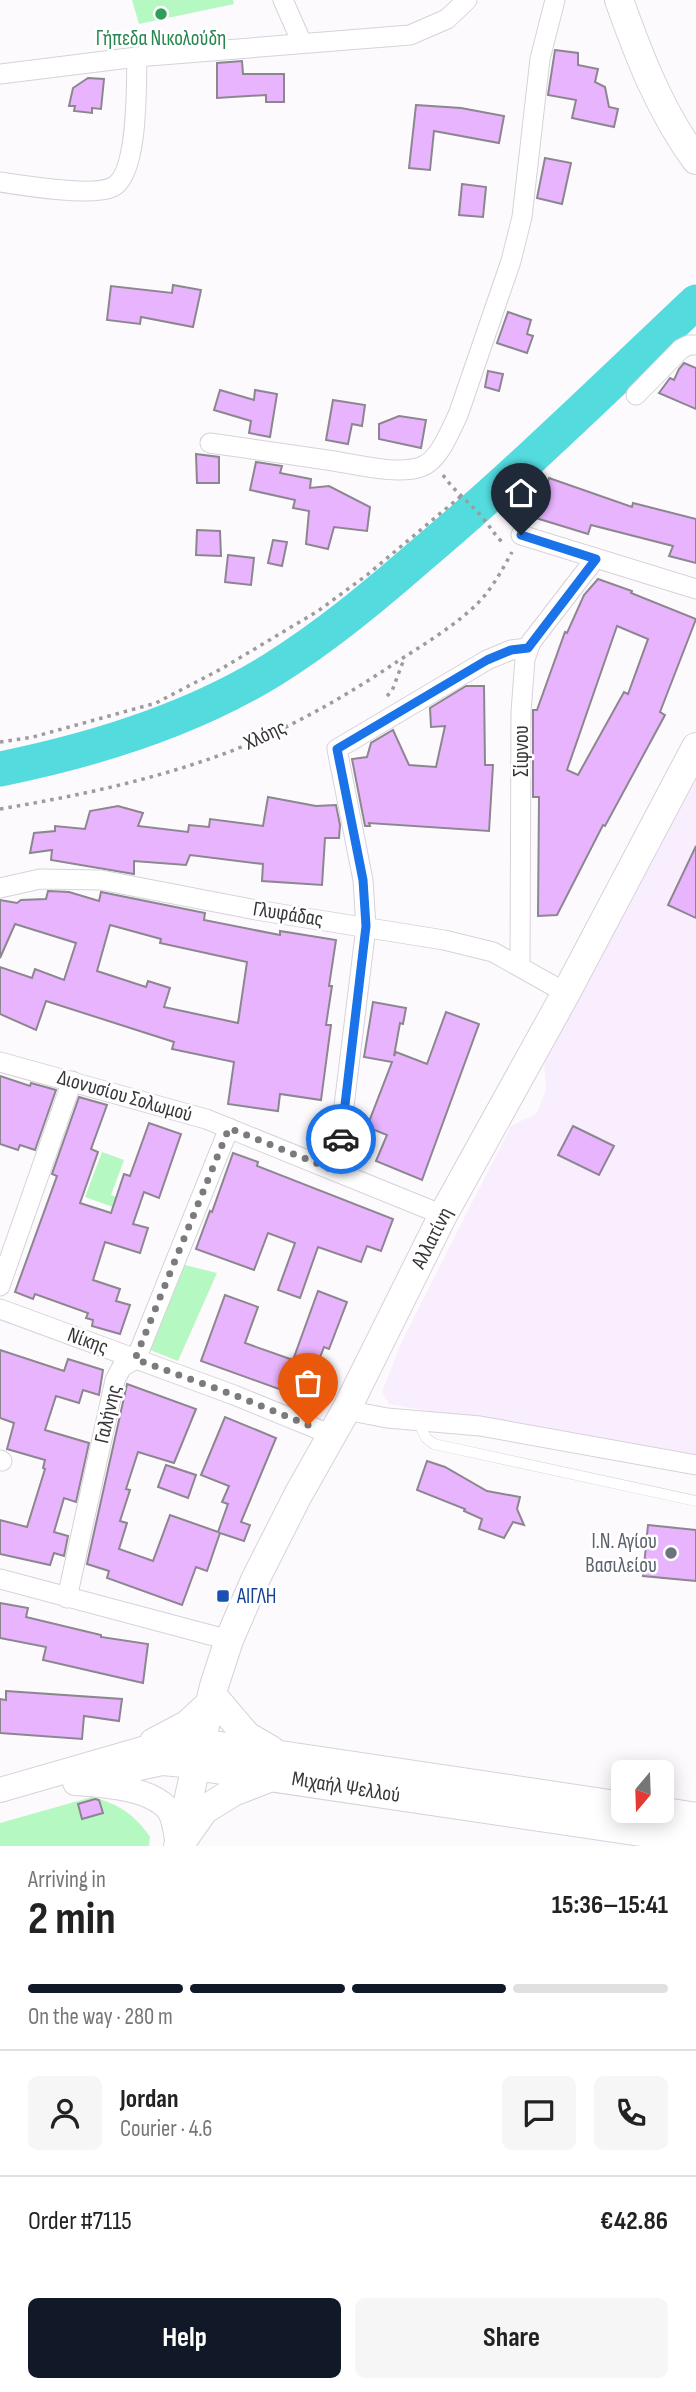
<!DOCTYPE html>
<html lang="en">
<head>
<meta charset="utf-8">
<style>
	:root { --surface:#fff; --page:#f6f6f6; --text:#222; --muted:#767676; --line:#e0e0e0; --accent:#111827 }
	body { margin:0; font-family:"Sofia Sans Condensed",sans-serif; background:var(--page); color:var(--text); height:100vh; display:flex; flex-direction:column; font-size:26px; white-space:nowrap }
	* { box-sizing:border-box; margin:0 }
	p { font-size:23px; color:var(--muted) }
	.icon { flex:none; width:38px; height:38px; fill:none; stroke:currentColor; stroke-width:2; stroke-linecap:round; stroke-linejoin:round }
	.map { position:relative; height:1846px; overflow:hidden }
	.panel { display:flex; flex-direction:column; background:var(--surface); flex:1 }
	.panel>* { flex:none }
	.needle { width:46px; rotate:199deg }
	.fabs { position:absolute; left:611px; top:1760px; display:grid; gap:14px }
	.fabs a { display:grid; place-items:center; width:63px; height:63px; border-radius:10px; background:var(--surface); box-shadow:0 4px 18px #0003; font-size:35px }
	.pin { position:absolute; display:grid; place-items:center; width:60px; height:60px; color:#fff; margin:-72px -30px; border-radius:50% 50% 50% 0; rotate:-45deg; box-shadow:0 0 7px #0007 }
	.pin .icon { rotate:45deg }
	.courier { position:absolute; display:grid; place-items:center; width:70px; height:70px; margin:-35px; border:5px solid #1a73e8; border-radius:50%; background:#fff; color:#222; box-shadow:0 2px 9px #0007 }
	.summary em { font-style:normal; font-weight:700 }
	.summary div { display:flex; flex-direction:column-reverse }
	.summary { display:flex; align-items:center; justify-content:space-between; height:119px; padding:0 28px }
	h1 { font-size:46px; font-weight:700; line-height:52px }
	.bar { display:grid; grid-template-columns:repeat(4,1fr); gap:10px 7px; align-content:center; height:84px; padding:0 28px }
	.bar i { height:9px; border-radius:5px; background:var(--line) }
	.bar .on { background:var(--accent) }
	.bar p { grid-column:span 4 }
	.line { display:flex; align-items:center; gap:18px; padding:0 28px; border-top:2px solid var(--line) }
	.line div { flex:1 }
	.round { display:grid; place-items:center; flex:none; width:74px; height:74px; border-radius:10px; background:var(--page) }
	.button { display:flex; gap:14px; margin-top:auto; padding:14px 28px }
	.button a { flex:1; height:80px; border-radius:10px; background:var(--accent); color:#fff; font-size:28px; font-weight:700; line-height:80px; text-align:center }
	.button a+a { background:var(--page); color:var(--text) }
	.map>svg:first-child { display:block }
	.built { fill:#f9eefe }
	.green { fill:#b6f8c1 }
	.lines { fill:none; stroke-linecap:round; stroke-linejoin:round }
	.river { stroke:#54dbde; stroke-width:35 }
	.building { fill:#e9b4fe; stroke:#8c868f; stroke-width:2; fill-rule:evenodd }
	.service-casing { stroke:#d8d1db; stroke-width:11 }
	.minor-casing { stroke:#d8d1db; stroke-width:21 }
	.tertiary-casing { stroke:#d8d1db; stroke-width:26 }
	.secondary-casing { stroke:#d8d1db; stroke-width:30 }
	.path { stroke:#9e9b9f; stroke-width:3.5; stroke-dasharray:3.5 5; stroke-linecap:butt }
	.service { stroke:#fff; stroke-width:10 }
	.minor { stroke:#fff; stroke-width:19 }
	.tertiary { stroke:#fff; stroke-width:24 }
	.secondary { stroke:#fff; stroke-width:28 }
	.done { stroke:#7d7a7e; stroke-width:7; stroke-dasharray:0 12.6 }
	.route { stroke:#1a73e8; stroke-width:9 }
	.leisure-dot { fill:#2e9e5b; stroke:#fff; stroke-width:2.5 }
	.worship-dot { fill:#6b7280; stroke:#fff; stroke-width:2.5 }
	.transit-dot { fill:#1a4fb4; stroke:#fff; stroke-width:2.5 }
	.labels { text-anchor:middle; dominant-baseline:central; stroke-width:5; stroke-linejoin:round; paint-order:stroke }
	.leisure-label { font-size:21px; fill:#27864d; stroke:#fff }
	.street-label { font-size:21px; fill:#383539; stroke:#fff }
	.worship-label { font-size:21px; fill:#5b616d; stroke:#fff; text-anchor:end }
	.transit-label { font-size:21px; fill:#164399; stroke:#fff; text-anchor:start }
</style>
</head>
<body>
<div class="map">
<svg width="696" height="1846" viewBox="0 0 696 1846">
	<rect width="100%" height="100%" fill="#fdfafe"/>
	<polygon class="built" points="696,777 696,1458 389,1404 382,1392 401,1343 420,1305 511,1126 537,1113 546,1089 544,1064"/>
	<g class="green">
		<polygon points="132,0 233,0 234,4 139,24"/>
		<polygon points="102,1152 124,1160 111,1195 124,1200 121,1210 85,1197"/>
		<polygon points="173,1262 217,1273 178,1361 145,1348"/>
		<path d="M92 1797C119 1804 134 1814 150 1837L149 1846H0V1823Z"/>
	</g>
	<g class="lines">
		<path class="river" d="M0 769C94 750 191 720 272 670 325 637 373 597 419 557 515 476 605 388 696 302"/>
	</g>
	<g class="building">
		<polygon points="555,50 578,53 578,65 598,69 595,82 605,87 609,107 618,109 614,127 572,118 576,100 548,95"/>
		<polygon points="242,61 243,74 284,74 284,102 266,102 266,95 217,98 217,63"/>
		<polygon points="88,78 104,79 101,109 92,108 92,113 74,111 75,106 69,106 73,88"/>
		<polygon points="416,105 461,108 504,116 499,143 434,131 430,170 409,168"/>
		<polygon points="545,158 571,163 562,204 537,198"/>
		<polygon points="462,184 486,187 483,217 459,215"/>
		<polygon points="173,285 201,290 193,327 141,317 140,324 107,320 111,286 172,293"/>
		<polygon points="508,312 531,320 527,334 533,336 527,353 497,343"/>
		<polygon points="684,363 696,368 696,409 659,393 670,378 674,380 679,369"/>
		<polygon points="488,371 503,374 499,391 485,387"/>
		<polygon points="220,390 254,400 255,390 277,394 270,437 249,433 251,421 214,410"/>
		<polygon points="333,400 365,405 362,426 352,424 348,444 326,440"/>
		<polygon points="399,416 426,420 421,448 379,439 379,424"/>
		<polygon points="196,454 219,457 219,483 197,483"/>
		<polygon points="256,462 282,466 280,473 311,479 310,488 329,486 370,507 367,531 334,527 328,549 306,544 309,511 293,508 295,500 250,490"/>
		<polygon points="549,478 632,507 633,503 696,519 696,563 669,556 673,546 591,525 588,534 536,518"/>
		<polygon points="197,530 220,531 221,556 196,555"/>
		<polygon points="273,540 287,542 282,566 268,563"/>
		<polygon points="228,555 254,558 251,585 225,582"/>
		<path d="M598 579 632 591 631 593 696 619 660 712 665 715 605 826 603 825 557 915 538 916 539 797H533V710H537L565 632 567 633 584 595ZM617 626 648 639 628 694 624 692 578 775 567 770Z"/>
		<polygon points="466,686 484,686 485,765 493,765 489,831 369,823 370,826 365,826 352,759 367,757 371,743 393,730 409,765 436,767 445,726 431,727 430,708"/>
		<polygon points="268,797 316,806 336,805 340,825 339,838 325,838 322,885 262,881 263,864 190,855 186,865 134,861 134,874 51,860 52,850 30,853 34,833 55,831 55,826 85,829 90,811 118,806 143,813 138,826 188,832 189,825 209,827 210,819 263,826"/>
		<polygon points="696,846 696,918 668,905"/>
		<path d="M48 891 69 892 99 901 101 892 205 913 204 920 280 935V931L336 940 329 986H332L326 1025H331L321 1100 280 1094 278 1111 228 1104 234 1062 172 1049 174 1042 46 1001 36 1030 0 1014V967L32 978 35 969 64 980 76 943 15 924 0 958V900L17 903 21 900 46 899ZM110 925 161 939 160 943 247 962 238 1023 164 1007 170 988 148 981 146 987 97 971Z"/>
		<polygon points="373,1002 406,1008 403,1024 400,1023 394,1056 396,1052 427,1064 446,1012 479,1024 422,1180 376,1161 387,1135 367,1127 392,1062 364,1057"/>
		<polygon points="0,1076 30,1086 31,1083 56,1090 35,1150 20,1145 18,1150 0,1144"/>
		<polygon points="79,1097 107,1105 91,1149 98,1152 80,1203 111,1213 124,1174 130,1176 149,1123 181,1134 159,1198 144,1192 133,1224 148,1228 140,1253 105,1242 93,1280 120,1289 116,1301 130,1305 120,1334 92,1326 93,1320 86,1318 88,1313 35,1294 33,1299 15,1292 57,1176 52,1174"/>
		<polygon points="573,1126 614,1146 599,1175 558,1155"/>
		<polygon points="233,1153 258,1162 257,1166 393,1219 381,1251 367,1246 361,1262 318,1247 300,1298 278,1290 295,1243 268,1233 254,1270 196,1249 210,1211 212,1212"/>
		<polygon points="318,1291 347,1302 329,1349 324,1347 304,1398 201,1361 225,1295 258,1307 245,1343 293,1360"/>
		<polygon points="0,1350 64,1371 68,1359 103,1370 99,1395 83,1390 79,1403 56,1396 45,1430 89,1443 76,1502 64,1498 54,1532 68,1536 64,1556 54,1553 50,1565 0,1554 0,1520 27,1527 45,1469 43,1468 45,1460 7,1449 14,1423 0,1418"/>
		<polygon points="127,1384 196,1409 174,1463 138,1452 126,1489 130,1490 120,1521 127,1523 119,1549 153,1561 170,1515 218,1532 228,1504 222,1502 229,1486 201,1475 225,1417 276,1438 241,1522 250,1525 244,1541 220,1533 207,1571 196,1567 182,1605 107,1578 109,1571 87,1564"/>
		<polygon points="427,1461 445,1467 487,1491 520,1497 517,1509 524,1525 513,1522 504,1538 479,1529 482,1519 464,1511 465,1509 417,1490"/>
		<polygon points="166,1465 196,1475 188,1498 158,1487"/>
		<polygon points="648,1525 696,1530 696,1581 643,1576"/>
		<polygon points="0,1603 28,1608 26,1617 101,1635 101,1637 148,1644 143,1683 43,1660 46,1647 0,1638"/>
		<polygon points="6,1691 122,1699 119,1721 84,1716 82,1739 0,1733 0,1699 6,1700"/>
		<polygon points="95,1799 99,1800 103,1813 82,1819 78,1804"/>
	</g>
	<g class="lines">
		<defs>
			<polyline id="service" points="418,1421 426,1438 434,1444 696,1501"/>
			<g id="minor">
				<polyline points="283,0 302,43"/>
				<polyline points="0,74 137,57 410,35 447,19 467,0"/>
				<path d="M0 182C25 186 92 197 113 187 139 173 136 84 137 57"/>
				<polyline points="636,395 681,349 689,345 696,345"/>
				<path d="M210 443C252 449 293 455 334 461 358 465 398 475 421 467 439 461 450 431 458 415L511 261 522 217 540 59 555 0"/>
				<polyline points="521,535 696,589"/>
				<polyline points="0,888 40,879 101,880 256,910 444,940 493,952 566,993"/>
				<polyline points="520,967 521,712 525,659 531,642 595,559"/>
				<polyline points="0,1062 206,1119 443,1215"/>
				<polyline points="336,1171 366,927 363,880 337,749 487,660 511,650 528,648"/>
				<polyline points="0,1286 72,1081"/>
				<polyline points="0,1309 234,1395 332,1435"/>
				<polyline points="346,1410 387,1418 480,1426 696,1465"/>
				<polyline points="0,1460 2,1461"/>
				<polyline points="0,1579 229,1640"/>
				<polyline points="67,1598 115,1380 122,1367 136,1359 229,1128"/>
			</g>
			<g id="tertiary">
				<polyline points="152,1741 186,1723 211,1700"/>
				<polyline points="112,1774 162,1763 195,1766"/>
				<path d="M75 1783C102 1785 148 1787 168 1809 175 1818 176 1835 178 1846"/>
				<polyline points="0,1790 163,1743 200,1743"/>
			</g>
			<g id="secondary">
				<path d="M619 0C639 56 660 111 696 160"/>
				<polyline points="212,1695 247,1736 271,1750"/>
				<polyline points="200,1743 623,1806"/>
				<polyline points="195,1766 696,1840"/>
				<polyline points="659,1811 696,1817"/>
				<polyline points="185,1837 204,1810 233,1792 269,1778"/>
				<polyline points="178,1846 214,1686 229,1640 255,1580 298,1495 346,1410 443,1215 566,993 696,747"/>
			</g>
		</defs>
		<use href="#service" class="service-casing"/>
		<use href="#minor" class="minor-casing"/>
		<use href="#tertiary" class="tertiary-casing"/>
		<use href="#secondary" class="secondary-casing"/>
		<g class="path">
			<path d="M443 475C454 491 469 502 481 516 489 525 494 534 502 542"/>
			<polyline points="387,696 392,691 404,659"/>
			<polyline points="0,742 33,737 156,703 221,669 318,611 367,575 461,496"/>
			<path d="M0 809C77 796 153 780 226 753 285 731 343 698 395 663 420 647 456 625 477 604 492 589 502 570 512 552"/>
		</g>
		<use href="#service" class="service"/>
		<use href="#minor" class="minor"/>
		<use href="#tertiary" class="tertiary"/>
		<use href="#secondary" class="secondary"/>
	</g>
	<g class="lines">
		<polyline class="done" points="308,1425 234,1395 135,1359 229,1128 336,1171 341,1139"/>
		<polyline class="route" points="341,1139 366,926 363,880 337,749 487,660 511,650 528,648 596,559 521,535"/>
	</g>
	<circle class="leisure-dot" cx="161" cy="14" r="7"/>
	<circle class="worship-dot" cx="671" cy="1553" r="7"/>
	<rect class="transit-dot" x="216" y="1589" width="14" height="14" rx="3.5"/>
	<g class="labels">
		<g class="leisure-label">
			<text x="161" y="38">Γήπεδα Νικολούδη</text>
		</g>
		<g class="street-label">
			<text transform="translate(265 735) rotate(-25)">Χλόης</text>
			<text transform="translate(521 751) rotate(-90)">Σίφνου</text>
			<text transform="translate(288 914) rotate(9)">Γλυφάδας</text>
			<text transform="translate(125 1096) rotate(16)">Διονυσίου Σολωμού</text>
			<text transform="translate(432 1238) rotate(-63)">Αλλατίνη</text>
			<text transform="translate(88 1341) rotate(20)">Νίκης</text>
			<text transform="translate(108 1414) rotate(-77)">Γαλήνης</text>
			<text transform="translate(346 1787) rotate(9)">Μιχαήλ Ψελλού</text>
		</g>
		<g class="worship-label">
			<text x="657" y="1541">Ι.Ν. Αγίου<tspan x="657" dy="24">Βασιλείου</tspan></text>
		</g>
		<g class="transit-label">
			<text x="237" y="1596">ΑΙΓΛΗ</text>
		</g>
	</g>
</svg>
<div class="fabs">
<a><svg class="needle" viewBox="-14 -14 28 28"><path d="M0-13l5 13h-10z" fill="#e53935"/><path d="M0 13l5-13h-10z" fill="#767676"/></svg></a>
</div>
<div class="pin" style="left:308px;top:1425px;background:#ea580c"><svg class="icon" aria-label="bag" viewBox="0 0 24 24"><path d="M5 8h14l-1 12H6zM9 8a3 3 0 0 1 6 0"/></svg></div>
<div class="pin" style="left:521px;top:535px;background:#1f2937"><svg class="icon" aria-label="home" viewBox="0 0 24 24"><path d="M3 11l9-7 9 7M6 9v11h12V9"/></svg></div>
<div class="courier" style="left:341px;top:1139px"><svg class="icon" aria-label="car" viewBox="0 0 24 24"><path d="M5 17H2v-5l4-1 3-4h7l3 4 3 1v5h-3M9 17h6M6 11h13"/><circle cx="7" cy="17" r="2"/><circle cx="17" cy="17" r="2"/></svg></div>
</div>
<section class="panel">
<div class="summary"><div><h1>2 min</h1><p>Arriving in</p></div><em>15:36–15:41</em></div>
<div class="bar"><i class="on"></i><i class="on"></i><i class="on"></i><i></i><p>On the way · 280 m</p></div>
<div class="line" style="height:126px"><a class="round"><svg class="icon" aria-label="person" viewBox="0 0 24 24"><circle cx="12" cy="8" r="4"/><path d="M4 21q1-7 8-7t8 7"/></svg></a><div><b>Jordan</b><p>Courier · 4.6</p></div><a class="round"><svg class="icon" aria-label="chat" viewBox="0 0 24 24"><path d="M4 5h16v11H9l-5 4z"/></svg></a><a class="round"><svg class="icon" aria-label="phone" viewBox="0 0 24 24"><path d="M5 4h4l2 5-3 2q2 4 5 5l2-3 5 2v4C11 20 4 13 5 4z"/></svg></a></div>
<div class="line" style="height:91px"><div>Order #7115</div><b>€42.86</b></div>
<div class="button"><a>Help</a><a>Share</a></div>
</section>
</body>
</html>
